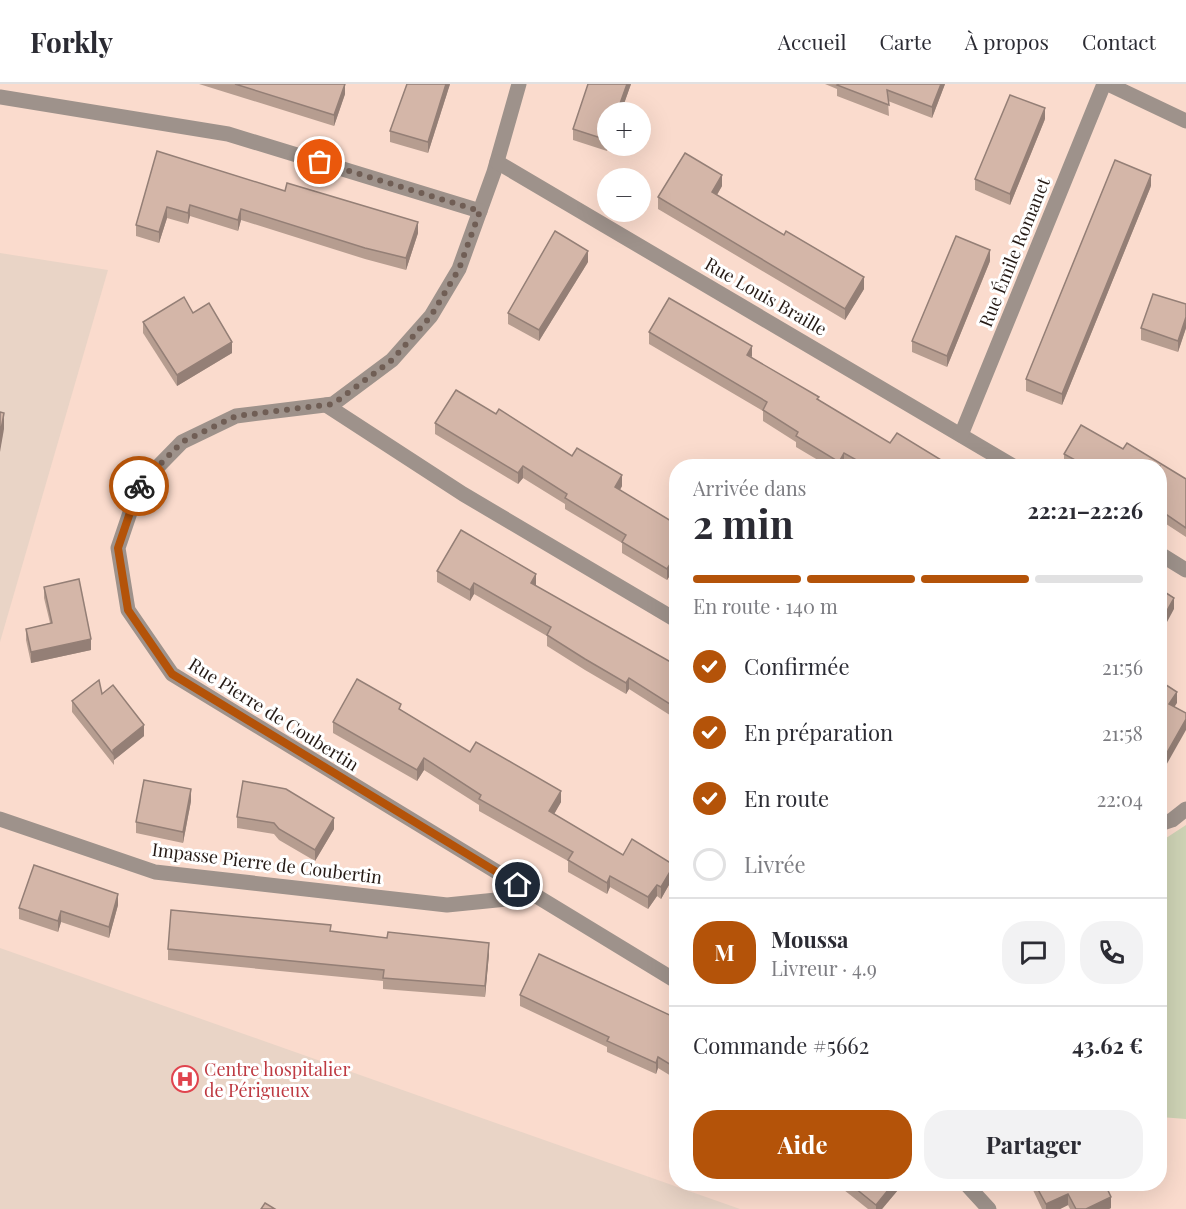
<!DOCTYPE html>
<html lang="fr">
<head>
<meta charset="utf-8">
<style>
	:root { --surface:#fff; --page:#f2f2f3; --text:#2b2b33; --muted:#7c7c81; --line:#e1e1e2; --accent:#b45309 }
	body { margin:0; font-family:"Playfair Display",serif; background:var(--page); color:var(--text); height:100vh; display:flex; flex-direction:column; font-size:22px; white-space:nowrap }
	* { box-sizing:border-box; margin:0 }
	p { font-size:20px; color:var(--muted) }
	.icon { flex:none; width:33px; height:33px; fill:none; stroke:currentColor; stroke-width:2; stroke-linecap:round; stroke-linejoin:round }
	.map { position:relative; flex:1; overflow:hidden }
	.side { position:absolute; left:669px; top:375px; width:498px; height:732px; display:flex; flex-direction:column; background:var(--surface); border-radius:24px; box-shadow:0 6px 24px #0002 }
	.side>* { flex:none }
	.fabs { position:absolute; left:597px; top:18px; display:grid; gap:12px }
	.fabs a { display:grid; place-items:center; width:54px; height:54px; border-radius:50%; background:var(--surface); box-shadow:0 6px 24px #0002; font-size:30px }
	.pin { position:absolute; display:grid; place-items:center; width:51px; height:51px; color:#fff; margin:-26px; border:3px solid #fff; border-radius:50%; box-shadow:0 2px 6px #0007 }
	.courier { position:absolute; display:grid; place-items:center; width:60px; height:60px; margin:-30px; border:4px solid #b45309; border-radius:50%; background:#fff; color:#222; box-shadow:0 2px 8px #0007 }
	.head em { font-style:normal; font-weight:700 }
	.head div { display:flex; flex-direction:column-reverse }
	.head { display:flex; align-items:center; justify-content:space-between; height:102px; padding:0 24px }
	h1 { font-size:39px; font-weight:700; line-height:45px }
	.bar { display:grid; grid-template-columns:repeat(4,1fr); gap:9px 6px; align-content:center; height:72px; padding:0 24px }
	.bar i { height:8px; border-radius:4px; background:var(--line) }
	.bar .active { background:var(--accent) }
	.bar p { grid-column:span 4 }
	.line { display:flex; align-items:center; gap:15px; padding:0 24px; border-top:2px solid var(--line) }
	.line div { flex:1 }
	.round { display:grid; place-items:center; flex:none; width:63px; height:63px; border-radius:24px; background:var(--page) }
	ol { padding:0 24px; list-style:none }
	li { display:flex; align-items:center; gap:18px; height:66px }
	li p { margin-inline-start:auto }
	li .icon { padding:6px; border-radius:50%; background:var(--accent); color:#fff; stroke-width:4 }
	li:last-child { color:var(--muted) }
	li i { width:33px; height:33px; border:3px solid var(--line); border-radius:50% }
	.primary-button { display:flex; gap:12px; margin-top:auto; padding:12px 24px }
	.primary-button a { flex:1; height:69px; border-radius:24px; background:var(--accent); color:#fff; font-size:24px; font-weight:700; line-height:69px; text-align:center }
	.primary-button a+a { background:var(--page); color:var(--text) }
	header { display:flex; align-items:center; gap:36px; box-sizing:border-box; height:84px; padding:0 30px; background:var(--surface); border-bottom:2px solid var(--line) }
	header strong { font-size:28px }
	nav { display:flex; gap:33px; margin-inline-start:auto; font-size:21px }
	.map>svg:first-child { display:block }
	.medical { fill:#e9d4c6 }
	.green { fill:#ced3b5 }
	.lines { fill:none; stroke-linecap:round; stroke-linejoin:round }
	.street { stroke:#9e928b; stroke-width:15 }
	.wall { fill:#b69d90 }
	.shaded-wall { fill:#947f76 }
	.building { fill:#d4b6a8; stroke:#947f76; stroke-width:1.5 }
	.done { stroke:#705e55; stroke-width:6; stroke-dasharray:0 10.8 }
	.route { stroke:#b45309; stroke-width:8 }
	.labels { text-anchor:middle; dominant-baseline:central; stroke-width:6; stroke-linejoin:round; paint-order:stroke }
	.street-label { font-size:18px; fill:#251a15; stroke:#fff }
	.health-label { font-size:18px; fill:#be3a42; stroke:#fff; text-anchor:start }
</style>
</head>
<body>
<header>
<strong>Forkly</strong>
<nav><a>Accueil</a><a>Carte</a><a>À propos</a><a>Contact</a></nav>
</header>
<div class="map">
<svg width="1186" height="1125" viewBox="0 0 1186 1125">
	<rect width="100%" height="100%" fill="#fadbcd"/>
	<g class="medical">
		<polygon points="0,169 108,186 0,558"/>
		<polygon points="0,864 740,1125 0,1125"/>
	</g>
	<polygon class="green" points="1186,741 1186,1035 1160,1033 1160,758"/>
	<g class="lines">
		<g class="street">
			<polyline points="519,0 494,88 459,185 431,232 392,276 333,320 236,332 182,358 139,402 118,464 128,526 172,590 676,897"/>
			<polyline points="1108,0 1186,37"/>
			<polyline points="0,13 228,50 480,127"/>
			<polyline points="497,78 1013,382"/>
			<polyline points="326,321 463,410 676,536"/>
			<polyline points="961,351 1104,0"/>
			<polyline points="1160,470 1186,486"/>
			<polyline points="0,735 155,788 447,821 536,812"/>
			<polyline points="1160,740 1172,736 1186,725"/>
			<polyline points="966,1100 989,1125"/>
		</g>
	</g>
	<g class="wall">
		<polygon points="199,0 345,0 345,10 334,42"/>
		<polygon points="407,0 450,0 428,69 390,58 390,47"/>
		<polygon points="588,0 631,0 621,28 608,28 608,62 609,62 607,67 573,56 573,45"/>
		<polygon points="825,0 945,0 932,34 888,17 889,32 837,12 837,5"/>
		<polygon points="1045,35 1010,121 975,106 975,95"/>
		<polygon points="157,67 418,149 406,186 365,175 241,136 238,147 190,132 188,140 167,134 159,159 136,152 136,141"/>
		<polygon points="722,102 717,111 864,205 845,236 658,125 658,113"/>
		<polygon points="1151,102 1062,321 1026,307 1026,295"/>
		<polygon points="990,177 947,283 912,268 912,257"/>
		<polygon points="588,178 539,257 508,240 508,229"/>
		<polygon points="1186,220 1186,244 1178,268 1141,256 1141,244"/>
		<polygon points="193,229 232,269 177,302 143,249 143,238"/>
		<polygon points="649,248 751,274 819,316 890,359 951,382 849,382 844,380 843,382 828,382 796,363 796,358 763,337 763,327 649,260"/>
		<polygon points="496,330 572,372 622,402 620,406 676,440 676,487 674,485 667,496 622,469 622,459 565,425 565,420 523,394 518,400 435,350 435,339"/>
		<polygon points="1081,341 1123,365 1127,359 1186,395 1186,453 1160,436 1160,382 1069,382 1064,379 1064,370"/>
		<polygon points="437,487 536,502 676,581 676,635 629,605 626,610 585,586 547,562 547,552 474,510 470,517 437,498"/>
		<polygon points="44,503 91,566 31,579 26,556 26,545 50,539 44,514"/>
		<polygon points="72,617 144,652 114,676 114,681 72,628"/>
		<polygon points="401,626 470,668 561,718 554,730 623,771 674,792 661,815 657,812 648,825 610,803 607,810 568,788 568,777 479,727 479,721 424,686 417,697 333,649 333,638"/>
		<polygon points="191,717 183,759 136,749 136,738"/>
		<polygon points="237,733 334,745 315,777 279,756 274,750 237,744"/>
		<polygon points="118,821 109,854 61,838 58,848 19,835 19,824"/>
		<polygon points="331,847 387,854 489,870 485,913 383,905 383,897 168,876 168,865"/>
		<polygon points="520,911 676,938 676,995 658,984 656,990 607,968 607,963 520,922"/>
		<polygon points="839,1100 903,1100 882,1125 868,1125 839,1102"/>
		<polygon points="1032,1100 1105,1100 1111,1124 1109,1125 1070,1125 1068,1121 1060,1125 1042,1125 1032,1104"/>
	</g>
	<g class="shaded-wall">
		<polygon points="345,0 345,10 334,42 334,31"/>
		<polygon points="446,0 450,0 428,69 428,58"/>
		<polygon points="627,0 631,0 621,28 617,28"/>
		<polygon points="941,0 945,0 932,34 932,23"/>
		<polygon points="1045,24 1045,35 1010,121 1010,110"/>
		<polygon points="722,91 722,102 712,119 712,108"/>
		<polygon points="1151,91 1151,102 1062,321 1062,310"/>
		<polygon points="190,121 190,132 188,140 188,129"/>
		<polygon points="167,123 167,134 159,159 159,148"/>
		<polygon points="241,125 241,136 238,147 238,136"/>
		<polygon points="418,138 418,149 406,186 406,174"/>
		<polygon points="990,166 990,177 947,283 947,272"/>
		<polygon points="588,167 588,178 539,257 539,246"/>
		<polygon points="864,193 864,205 845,236 845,225"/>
		<polygon points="1186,233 1186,244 1178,268 1178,257"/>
		<polygon points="232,258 232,269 177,302 177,291"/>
		<polygon points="752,262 752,273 747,271"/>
		<polygon points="4,329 4,345 0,368 0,351"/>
		<polygon points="844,369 844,380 843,382 839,382 839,378"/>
		<polygon points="523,382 523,394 518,400 518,389"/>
		<polygon points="622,391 622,402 615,414 615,403"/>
		<polygon points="674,474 674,485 667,496 667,485"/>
		<polygon points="536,490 536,501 531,510 531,499"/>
		<polygon points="474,499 474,510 470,517 470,506"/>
		<polygon points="1174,514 1174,525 1160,551 1160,539"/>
		<polygon points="91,555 91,566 31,579 31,568"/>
		<polygon points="629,594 629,605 626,610 626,599"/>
		<polygon points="1177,608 1177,619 1169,631 1169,620"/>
		<polygon points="1186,635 1186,646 1160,692 1160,681"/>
		<polygon points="144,641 144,652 114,676 113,666"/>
		<polygon points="424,674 424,686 417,697 417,686"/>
		<polygon points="191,705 191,717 183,759 183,748"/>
		<polygon points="561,707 561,718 549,739 549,727"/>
		<polygon points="334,734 334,745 315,777 315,766"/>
		<polygon points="674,781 674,792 661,815 661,803"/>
		<polygon points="610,792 610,803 607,810 607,799"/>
		<polygon points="657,801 657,812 648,825 648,813"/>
		<polygon points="118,810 118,821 109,854 109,843"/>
		<polygon points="61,827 61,838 58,848 58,837"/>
		<polygon points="489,859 489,870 485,913 485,902"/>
		<polygon points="658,973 658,984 656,990 656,979"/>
		<polygon points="893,1100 903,1100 882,1125 876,1125 876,1121"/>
		<polygon points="1068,1110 1068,1121 1060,1125 1046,1125 1046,1120"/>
		<polygon points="1111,1113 1111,1124 1109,1125 1086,1125"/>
	</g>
	<g class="building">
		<polygon points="235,0 345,0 334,31"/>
		<polygon points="407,0 446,0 428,58 390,47"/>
		<polygon points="588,0 627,0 617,28 608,28 607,56 573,45"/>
		<polygon points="838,0 941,0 932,23 887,6 889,21 837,1"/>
		<polygon points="1010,11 1045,24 1010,110 975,95"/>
		<polygon points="157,67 285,107 287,99 418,138 406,174 365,164 241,125 238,136 190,121 188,129 167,123 159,148 136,141"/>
		<polygon points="685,69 722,91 712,108 784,151 786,147 864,193 845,225 658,113"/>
		<polygon points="1115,76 1151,91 1062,310 1026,295"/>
		<polygon points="555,147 588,167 539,246 508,229"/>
		<polygon points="956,152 990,166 947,272 912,257"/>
		<polygon points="1153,210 1186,220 1186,233 1178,257 1141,244"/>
		<polygon points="184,213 193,229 209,219 232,258 177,291 143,238"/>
		<polygon points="669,214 752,262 747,271 819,313 817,315 890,359 897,349 951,382 867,382 844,369 839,378 796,352 798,348 763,326 767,318 649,248"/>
		<polygon points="456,306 496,330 499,325 572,372 577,364 622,391 615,403 676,440 676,476 674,474 667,485 622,458 626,451 565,414 567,410 523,382 518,389 435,339"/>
		<polygon points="0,328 4,329 0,351"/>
		<polygon points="1081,341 1123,365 1127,359 1186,395 1186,444 1160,426 1160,382 1086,382 1064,370"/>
		<polygon points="461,446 536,490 531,499 676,581 676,624 629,594 626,599 585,575 547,551 551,543 474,499 470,506 437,487"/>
		<polygon points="79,495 91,555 31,568 26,545 52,539 44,503"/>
		<polygon points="1160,505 1174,514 1160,539"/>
		<polygon points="357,595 401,620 399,625 470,668 476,658 561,707 549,727 623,771 632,755 674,781 661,803 657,801 648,813 610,792 607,799 568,776 573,768 479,715 481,711 424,674 417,686 333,638"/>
		<polygon points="99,596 102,610 113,601 144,641 113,666 114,671 72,617"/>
		<polygon points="1160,597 1177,608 1169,620 1186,629 1186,635 1160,681"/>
		<polygon points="144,696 191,705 183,748 136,738"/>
		<polygon points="243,697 286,705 334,734 315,766 279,745 274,739 237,733"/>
		<polygon points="34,781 118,810 109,843 61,827 58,837 19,824"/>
		<polygon points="171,826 331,841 330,847 387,854 388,848 489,859 485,902 383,894 384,886 168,865"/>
		<polygon points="539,870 676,934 674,937 676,938 676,984 658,973 656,979 607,957 609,953 520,911"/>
		<polygon points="850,1100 893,1100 876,1121"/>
		<polygon points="1035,1100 1105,1100 1111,1113 1086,1125 1076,1125 1068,1110 1046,1120"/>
		<polygon points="265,1119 275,1125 261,1125"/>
	</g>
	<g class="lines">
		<polyline class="done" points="139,402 182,358 236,332 333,320 392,276 431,232 459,185 480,127 320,78"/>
		<polyline class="route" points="139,402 118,464 128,526 172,590 518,801"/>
	</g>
	<defs>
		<symbol id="hospital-ring" viewBox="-11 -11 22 22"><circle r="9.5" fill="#fff" stroke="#e0444e" stroke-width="1.5"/><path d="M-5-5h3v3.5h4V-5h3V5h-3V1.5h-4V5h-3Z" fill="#e0444e"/></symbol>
	</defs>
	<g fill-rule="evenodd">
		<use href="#hospital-ring" x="170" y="980" width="30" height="30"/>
	</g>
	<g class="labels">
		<g class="street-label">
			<text transform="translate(1014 168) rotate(-68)">Rue Émile Romanet</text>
			<text transform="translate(766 212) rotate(30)">Rue Louis Braille</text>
			<text transform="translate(274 630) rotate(32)">Rue Pierre de Coubertin</text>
			<text transform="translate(267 779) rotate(7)">Impasse Pierre de Coubertin</text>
		</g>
		<g class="health-label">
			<text x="204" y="985">Centre hospitalier<tspan x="204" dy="21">de Périgueux</tspan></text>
		</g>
	</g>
</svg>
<div class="fabs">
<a>+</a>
<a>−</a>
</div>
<div class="pin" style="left:320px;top:78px;background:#ea580c"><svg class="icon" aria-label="bag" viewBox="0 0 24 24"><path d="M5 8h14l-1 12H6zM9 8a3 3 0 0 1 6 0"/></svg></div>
<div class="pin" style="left:518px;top:801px;background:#1f2937"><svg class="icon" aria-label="home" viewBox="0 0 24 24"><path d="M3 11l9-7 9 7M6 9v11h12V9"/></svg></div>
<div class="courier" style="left:139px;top:402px"><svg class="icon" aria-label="bike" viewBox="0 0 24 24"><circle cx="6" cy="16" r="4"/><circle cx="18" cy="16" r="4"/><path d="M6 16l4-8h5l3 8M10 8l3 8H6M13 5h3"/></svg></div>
<section class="side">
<div class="head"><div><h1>2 min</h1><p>Arrivée dans</p></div><em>22:21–22:26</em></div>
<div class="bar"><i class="active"></i><i class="active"></i><i class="active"></i><i></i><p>En route · 140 m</p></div>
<ol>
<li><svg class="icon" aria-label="check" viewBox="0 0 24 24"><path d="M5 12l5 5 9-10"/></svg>Confirmée<p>21:56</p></li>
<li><svg class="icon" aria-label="check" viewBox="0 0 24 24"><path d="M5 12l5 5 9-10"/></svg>En préparation<p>21:58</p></li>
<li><svg class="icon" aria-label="check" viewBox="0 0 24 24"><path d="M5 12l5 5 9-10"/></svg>En route<p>22:04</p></li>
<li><i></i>Livrée</li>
</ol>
<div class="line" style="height:108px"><b class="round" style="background:var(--accent);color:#fff">M</b><div><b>Moussa</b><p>Livreur · 4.9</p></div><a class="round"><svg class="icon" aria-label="chat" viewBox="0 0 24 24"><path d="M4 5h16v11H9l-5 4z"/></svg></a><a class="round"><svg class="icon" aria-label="phone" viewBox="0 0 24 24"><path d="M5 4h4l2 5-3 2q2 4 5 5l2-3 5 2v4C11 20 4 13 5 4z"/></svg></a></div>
<div class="line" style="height:78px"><div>Commande #5662</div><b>43.62 €</b></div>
<div class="primary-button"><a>Aide</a><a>Partager</a></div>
</section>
</div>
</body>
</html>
